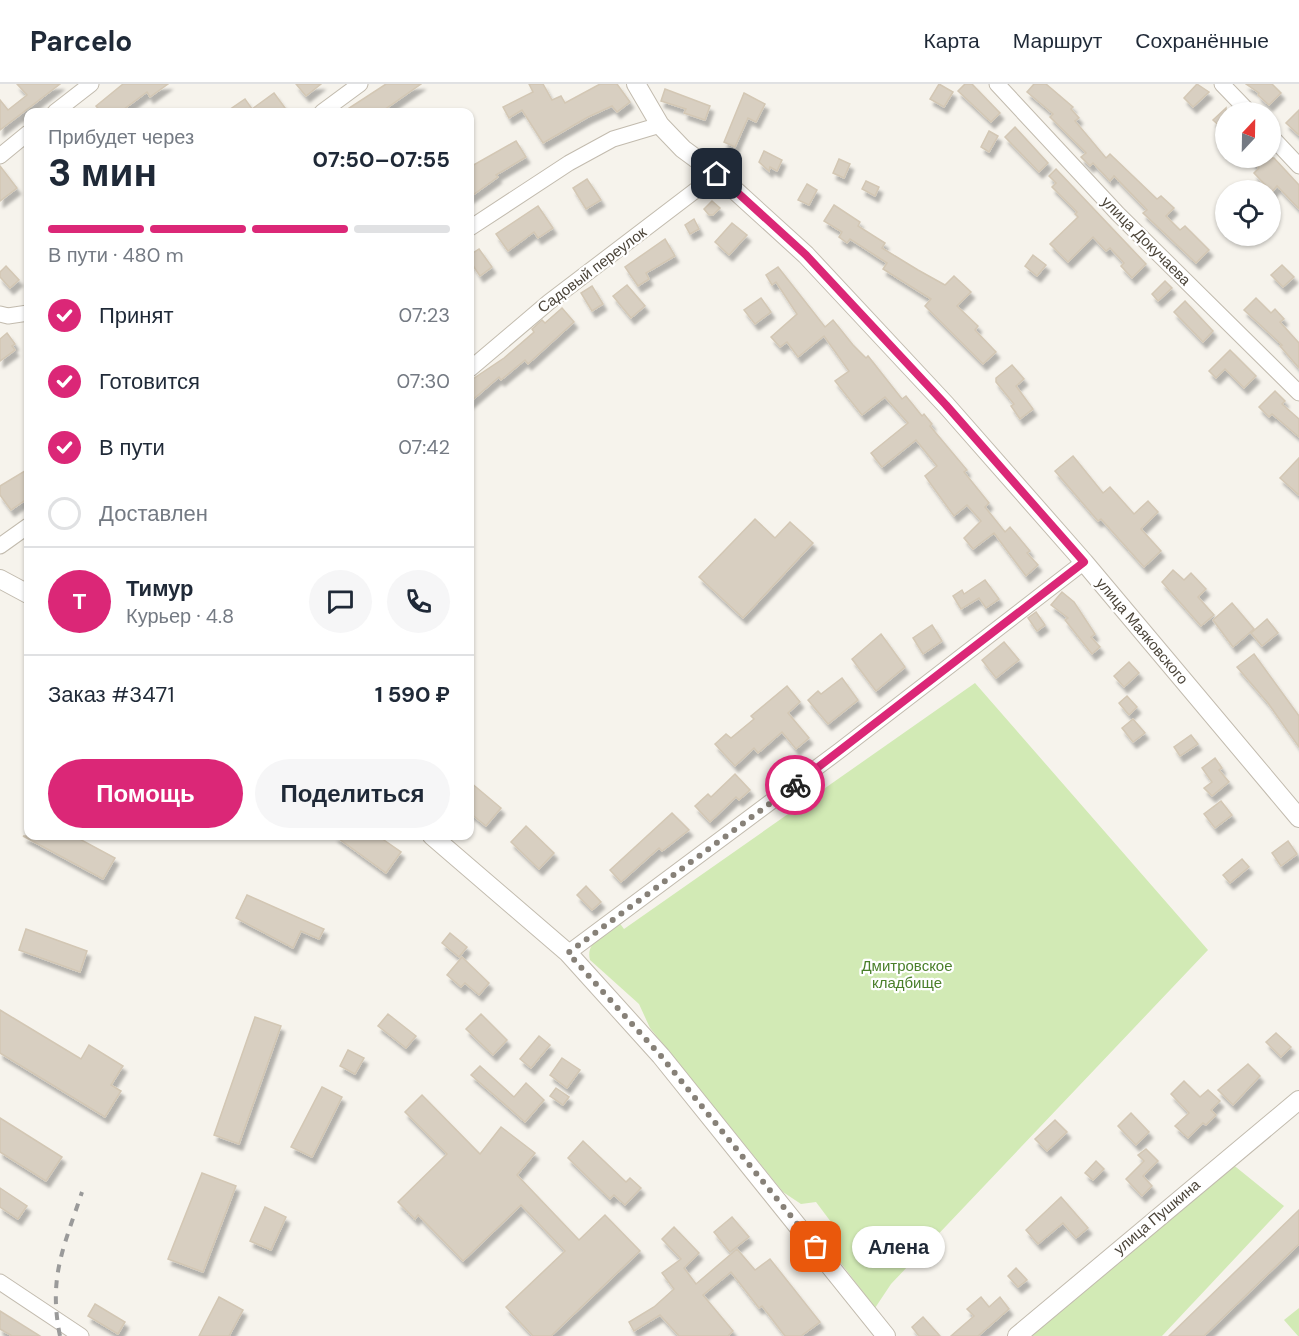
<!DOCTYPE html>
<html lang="ru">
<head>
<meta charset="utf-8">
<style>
	:root { --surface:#fff; --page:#f6f6f7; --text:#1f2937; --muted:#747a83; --line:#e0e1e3; --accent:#db2777 }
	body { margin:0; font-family:"DM Sans",sans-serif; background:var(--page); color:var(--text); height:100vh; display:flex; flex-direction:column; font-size:22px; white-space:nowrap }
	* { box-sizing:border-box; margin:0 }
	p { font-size:20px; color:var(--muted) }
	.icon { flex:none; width:33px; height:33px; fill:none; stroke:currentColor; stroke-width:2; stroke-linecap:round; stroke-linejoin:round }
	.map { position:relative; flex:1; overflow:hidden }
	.drawer { position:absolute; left:24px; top:24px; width:450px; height:732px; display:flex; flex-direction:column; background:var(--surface); border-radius:12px; box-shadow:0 2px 4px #0004 }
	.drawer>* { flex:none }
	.needle { width:39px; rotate:22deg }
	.buttons { position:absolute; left:1215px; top:18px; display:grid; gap:12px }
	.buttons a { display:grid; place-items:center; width:66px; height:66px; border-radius:50%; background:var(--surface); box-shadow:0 2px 4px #0004; font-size:30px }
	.pin { position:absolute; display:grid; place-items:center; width:51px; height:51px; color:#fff; margin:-26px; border-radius:12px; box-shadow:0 3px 9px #0006 }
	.courier { position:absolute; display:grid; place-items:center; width:60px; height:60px; margin:-30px; border:4px solid #db2777; border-radius:50%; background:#fff; color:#222; box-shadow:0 2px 8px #0007 }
	.bubble { position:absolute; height:42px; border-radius:21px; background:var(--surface); box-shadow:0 2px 4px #0004; font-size:20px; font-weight:700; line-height:42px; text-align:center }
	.overview em { font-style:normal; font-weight:700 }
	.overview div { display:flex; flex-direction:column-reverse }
	.overview { display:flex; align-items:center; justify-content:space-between; height:102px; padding:0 24px }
	h1 { font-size:39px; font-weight:700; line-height:45px }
	.bar { display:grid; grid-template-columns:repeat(4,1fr); gap:9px 6px; align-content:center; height:72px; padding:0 24px }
	.bar i { height:8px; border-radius:4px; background:var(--line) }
	.bar .selected { background:var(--accent) }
	.bar p { grid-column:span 4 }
	.line { display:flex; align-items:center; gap:15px; padding:0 24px; border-top:2px solid var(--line) }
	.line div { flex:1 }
	.round { display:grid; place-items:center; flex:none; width:63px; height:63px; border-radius:32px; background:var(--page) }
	ol { padding:0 24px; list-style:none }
	li { display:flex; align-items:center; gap:18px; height:66px }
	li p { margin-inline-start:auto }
	li .icon { padding:6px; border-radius:50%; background:var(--accent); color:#fff; stroke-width:4 }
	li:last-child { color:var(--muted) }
	li i { width:33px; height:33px; border:3px solid var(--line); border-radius:50% }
	.primary-button { display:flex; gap:12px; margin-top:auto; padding:12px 24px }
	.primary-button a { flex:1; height:69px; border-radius:36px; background:var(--accent); color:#fff; font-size:24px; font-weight:700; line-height:69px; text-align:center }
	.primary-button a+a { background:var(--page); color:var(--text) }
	header { display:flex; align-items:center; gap:36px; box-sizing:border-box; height:84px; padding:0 30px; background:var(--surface); border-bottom:2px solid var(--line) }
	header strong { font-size:28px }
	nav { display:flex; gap:33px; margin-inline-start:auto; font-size:21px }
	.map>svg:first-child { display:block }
	.green { fill:#d2eab5 }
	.building { fill:#d8cfc1; stroke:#d3c7b4; stroke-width:1.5; filter:url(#shadow) }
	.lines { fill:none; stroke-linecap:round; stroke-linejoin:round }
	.minor-casing { stroke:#c2bbae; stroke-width:17 }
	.tertiary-casing { stroke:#c2bbae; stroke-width:20 }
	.minor { stroke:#fff; stroke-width:15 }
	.tertiary { stroke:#fff; stroke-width:18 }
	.rail { stroke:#9a9a9a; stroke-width:4; stroke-dasharray:8 8; stroke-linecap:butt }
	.done { stroke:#878178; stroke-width:6; stroke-dasharray:0 10.8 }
	.route { stroke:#db2777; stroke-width:8 }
	.labels { text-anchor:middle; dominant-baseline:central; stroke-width:4.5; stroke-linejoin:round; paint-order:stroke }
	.street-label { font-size:15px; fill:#4b4439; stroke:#fff }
	.park-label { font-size:15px; fill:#4a7f2a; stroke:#fff }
</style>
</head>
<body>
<header>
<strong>Parcelo</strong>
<nav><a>Карта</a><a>Маршрут</a><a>Сохранённые</a></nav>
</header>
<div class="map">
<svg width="1299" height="1252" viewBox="0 0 1299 1252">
	<defs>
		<filter id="shadow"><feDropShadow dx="3.5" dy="6" stdDeviation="1.5" flood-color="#0004"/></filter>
	</defs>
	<rect width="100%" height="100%" fill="#f6f3ec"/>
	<g class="green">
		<path d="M975 599 1208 866 891 1200 875 1224 834 1170 830 1161 834 1142 816 1118 801 1120 783 1108 650 944 639 920 590 876C585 858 606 848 618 837L624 845Z"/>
		<polygon points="1226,1075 1284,1122 1162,1252 1031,1252"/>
		<polygon points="1299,1224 1299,1252 1298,1252 1284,1236"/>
	</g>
	<g class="building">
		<polygon points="17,0 60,0 0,46 0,16 8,26 27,11"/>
		<polygon points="123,0 168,0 150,13 147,8 120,28 101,28 96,22"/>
		<polygon points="296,0 321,0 306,12"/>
		<polygon points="386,0 421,0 381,28 343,28"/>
		<polygon points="529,0 543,0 552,16 561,12 565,19 600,0 617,0 630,18 617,28 612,22 588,33 543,59 522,26 509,34 503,23 533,8"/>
		<polygon points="939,0 953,8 944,23 930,15"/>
		<polygon points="965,0 972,0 1000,29 991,38 958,7"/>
		<polygon points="1034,0 1046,0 1073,23 1071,25 1079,34 1075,37 1106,74 1110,70 1157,115 1161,112 1174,124 1166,132 1180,146 1185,142 1209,166 1196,179 1143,129 1147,126 1114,92 1110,97 1093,79 1090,82 1081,73 1086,69 1050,33 1053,30 1027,8"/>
		<polygon points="1197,0 1209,8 1193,23 1184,14"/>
		<polygon points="1246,0 1272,0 1281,9 1269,21 1258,11 1259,9"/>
		<polygon points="665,5 710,22 705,36 684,29 686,25 661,17"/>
		<polygon points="274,9 288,28 226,28 245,15 252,25"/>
		<polygon points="744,9 765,20 756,38 748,34 735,63 724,58"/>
		<polygon points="1226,24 1226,48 1213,36"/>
		<polygon points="1299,26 1299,51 1286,39"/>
		<polygon points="1015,43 1048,79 1039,88 1005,53"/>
		<polygon points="989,47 998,52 989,68 981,63"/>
		<polygon points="516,57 526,73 496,91 498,93 470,113 470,83"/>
		<polygon points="764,67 782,76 777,87 770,83 769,87 759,78"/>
		<polygon points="1248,74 1274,74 1299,101 1299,125 1277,102 1272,108 1254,89 1259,84"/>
		<polygon points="839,75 850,80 844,94 833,89"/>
		<polygon points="0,82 17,104 0,117"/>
		<polygon points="1056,85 1146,180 1132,194 1121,182 1124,179 1110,164 1106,167 1093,153 1068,178 1050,160 1078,133 1075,130 1077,128 1052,103 1056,99 1049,92"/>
		<polygon points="587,95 601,116 586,125 573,104"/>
		<polygon points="866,97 879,103 875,112 862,105"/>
		<polygon points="807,100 817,106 809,121 798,116"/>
		<polygon points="712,117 720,124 713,131 709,131 704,125"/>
		<polygon points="834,121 860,138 858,142 885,159 882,164 918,186 945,201 954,192 971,208 957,222 978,242 975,246 996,268 983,280 925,222 931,215 883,185 887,179 850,155 847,159 839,153 842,148 824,137"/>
		<polygon points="538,122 553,144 538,154 534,148 508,167 496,150"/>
		<polygon points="694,135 699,145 690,150 685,141"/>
		<polygon points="732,139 747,151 729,171 715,158"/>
		<polygon points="665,155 675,172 646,189 649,195 638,202 625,183"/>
		<polygon points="479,165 492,183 480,192 470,177 470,171"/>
		<polygon points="1033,171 1046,181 1037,192 1025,182"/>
		<polygon points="1282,181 1294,193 1283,203 1271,191"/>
		<polygon points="6,182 19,196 10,204 0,193 0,188"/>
		<polygon points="778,183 825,243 833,236 853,261 866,274 868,272 902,315 906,312 922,332 924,330 932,340 930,342 967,386 964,388 989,419 985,423 1005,448 1010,443 1030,467 1027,469 1038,481 1026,492 994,449 973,465 964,454 981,437 967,421 954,432 925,392 937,382 916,356 882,383 871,369 908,339 885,313 862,331 835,297 849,287 824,252 798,273 787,258 780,263 771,253 797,230 776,198 772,201 766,191"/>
		<polygon points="1165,197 1172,204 1158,217 1152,210"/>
		<polygon points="627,201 645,222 631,234 613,212"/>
		<polygon points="592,202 603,220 592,227 581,209"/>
		<polygon points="761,214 771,228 755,240 744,226"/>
		<polygon points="1256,214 1271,229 1275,225 1284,235 1280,238 1299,259 1299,284 1280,262 1282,261 1244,226"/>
		<polygon points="1185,217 1213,247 1203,258 1174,228"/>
		<polygon points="562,224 574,238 528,280 525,276 501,296 499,293 470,318 470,297 504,274 534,248 532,245 542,236 545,239"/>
		<polygon points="7,249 15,260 12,262 15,266 0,277 0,255"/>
		<polygon points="1230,266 1256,292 1244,304 1225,285 1216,294 1209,287"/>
		<polygon points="1012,281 1024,295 1016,302 1033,325 1020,335 1011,322 1014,320 996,298 996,294"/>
		<polygon points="1275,307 1285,317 1282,320 1299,335 1299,353 1272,330 1269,333 1259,323"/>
		<polygon points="1073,372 1103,409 1110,403 1134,430 1148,417 1158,428 1141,445 1161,467 1144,483 1101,435 1098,437 1055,387"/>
		<polygon points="1299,374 1299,411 1280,394"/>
		<polygon points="28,385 28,414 11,426 0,411 0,402"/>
		<polygon points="755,435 775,454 790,438 813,459 743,534 699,493"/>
		<polygon points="1173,486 1184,496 1191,489 1206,505 1198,513 1214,531 1201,542 1162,498"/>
		<polygon points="985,496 999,515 986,524 979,514 961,525 953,512 962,506 964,510"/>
		<polygon points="1062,508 1074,518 1095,550 1091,553 1100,563 1092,570 1065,536 1068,534 1051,521"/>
		<polygon points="1232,519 1254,545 1233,563 1213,536"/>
		<polygon points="1036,528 1045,541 1037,547 1028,534"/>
		<polygon points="1267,535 1278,549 1262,562 1251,549"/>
		<polygon points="932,541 942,557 923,570 913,554"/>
		<polygon points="881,550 905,583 876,607 852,575"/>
		<polygon points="1004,558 1019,576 996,594 982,576"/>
		<polygon points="1254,570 1299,632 1299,663 1268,619 1237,583"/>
		<polygon points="1129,578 1139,589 1124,603 1114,592"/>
		<polygon points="842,594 858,616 828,640 808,616 818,607 821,610"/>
		<polygon points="787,602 800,618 788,629 809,654 796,665 782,648 758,669 754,664 735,682 715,660 726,650 731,654 754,635 751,632"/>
		<polygon points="1127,612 1137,623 1129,631 1119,619"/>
		<polygon points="1133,635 1145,649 1133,658 1122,644"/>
		<polygon points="1191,651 1198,660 1180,672 1174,663"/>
		<polygon points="1215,674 1222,684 1219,686 1229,698 1212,712 1204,704 1212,698 1202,684"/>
		<polygon points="735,690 750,706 739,716 736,713 710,738 695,722 708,710 711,713"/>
		<polygon points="470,698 501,724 486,742 470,729"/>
		<polygon points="1221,717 1232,731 1215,744 1204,730"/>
		<polygon points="672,729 689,746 662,767 659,764 621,798 610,786"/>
		<polygon points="526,742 554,769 539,785 511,758"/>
		<polygon points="23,752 74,752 115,774 103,795"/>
		<polygon points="335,752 378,752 401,768 386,789"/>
		<polygon points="1288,757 1297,770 1281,782 1272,769"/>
		<polygon points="1242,775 1249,783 1230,799 1223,791"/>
		<polygon points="586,802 601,818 592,826 577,811"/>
		<polygon points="247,811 324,845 319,855 301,847 293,864 236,834"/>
		<polygon points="26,845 87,867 80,888 19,866"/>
		<polygon points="450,849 467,863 459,873 442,859"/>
		<polygon points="462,873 489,899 479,911 465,899 461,903 447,891"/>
		<polygon points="0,926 81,975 89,961 123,982 111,1001 121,1007 105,1033 0,969"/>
		<polygon points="388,930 416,952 406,964 378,942"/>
		<polygon points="481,930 507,956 493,971 466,945"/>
		<polygon points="255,933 281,942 239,1060 214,1051"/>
		<polygon points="1276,949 1291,963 1281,973 1266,958"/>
		<polygon points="539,952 550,961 531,984 520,975"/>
		<polygon points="348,966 364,974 355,990 340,982"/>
		<polygon points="562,974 580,986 567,1004 550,991"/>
		<polygon points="1248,980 1260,992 1233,1021 1218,1006"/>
		<polygon points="480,982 514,1013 526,999 544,1016 525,1038 471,991"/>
		<polygon points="1184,997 1200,1013 1208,1006 1220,1017 1211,1026 1216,1031 1206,1041 1203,1039 1188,1054 1175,1042 1189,1029 1171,1010"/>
		<polygon points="322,1003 342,1013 312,1073 291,1063"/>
		<polygon points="556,1004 569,1013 563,1021 550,1012"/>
		<polygon points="422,1011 480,1070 501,1043 535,1069 517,1091 579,1156 605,1131 640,1167 551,1252 533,1252 506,1223 565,1167 521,1121 463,1177 418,1131 415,1135 398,1118 447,1070 405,1028"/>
		<polygon points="1131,1029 1149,1048 1136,1061 1118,1042"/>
		<polygon points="0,1034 62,1073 46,1097 0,1068"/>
		<polygon points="1055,1036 1067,1048 1047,1067 1035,1055"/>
		<polygon points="583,1057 626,1098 630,1094 641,1104 625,1121 614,1111 610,1115 568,1074"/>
		<polygon points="1146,1065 1158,1077 1143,1092 1152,1102 1142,1112 1126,1095 1144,1077 1138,1071"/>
		<polygon points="1096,1077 1104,1085 1093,1096 1085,1089"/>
		<polygon points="202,1089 236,1102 203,1188 168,1175"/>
		<polygon points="0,1104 27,1122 18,1135 0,1123"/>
		<polygon points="1061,1113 1088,1144 1076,1154 1063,1139 1038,1160 1026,1146"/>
		<polygon points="265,1123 286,1133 271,1166 250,1157"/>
		<polygon points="1299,1126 1299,1160 1204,1252 1169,1252"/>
		<polygon points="732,1133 749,1153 730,1168 714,1148"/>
		<polygon points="674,1143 699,1169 684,1184 696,1200 737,1165 755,1186 770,1175 820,1238 801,1252 785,1252 762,1222 759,1224 731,1188 703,1211 733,1247 728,1252 679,1252 660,1231 634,1247 629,1238 654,1223 674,1205 662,1189 681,1175 662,1155"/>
		<polygon points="1016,1184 1027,1196 1018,1203 1008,1192"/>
		<polygon points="219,1213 243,1226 229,1252 199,1252"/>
		<polygon points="981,1213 989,1223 1000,1213 1009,1225 978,1252 951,1252 974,1232 967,1225"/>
		<polygon points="95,1220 125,1238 118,1250 88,1232"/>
		<polygon points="0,1227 40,1252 12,1252 0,1245"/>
		<polygon points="923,1233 940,1252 919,1252 912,1243"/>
	</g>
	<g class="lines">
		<defs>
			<g id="minor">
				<polyline points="997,0 1118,130 1299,309"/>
				<polyline points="1222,0 1249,28"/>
				<polyline points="55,28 91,0"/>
				<polyline points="322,28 360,0"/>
				<polyline points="1270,51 1299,82"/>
				<polyline points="0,72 28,49"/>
				<polyline points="470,144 569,79 613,55 660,41"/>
				<polyline points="0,230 8,232 28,229"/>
				<polyline points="470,285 549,218 717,90"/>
				<polyline points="0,462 28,442"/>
				<polyline points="568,869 839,667 1084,478"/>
				<polyline points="0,1198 81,1252"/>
			</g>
			<g id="tertiary">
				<polyline points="636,0 660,41 683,65 717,90 806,171 946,321 1084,478 1299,734"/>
				<polyline points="0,495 28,510"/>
				<polyline points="432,752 568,869 661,972 886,1252"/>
				<polyline points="1017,1252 1299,1016"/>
			</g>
		</defs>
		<use href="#minor" class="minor-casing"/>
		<use href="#tertiary" class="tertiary-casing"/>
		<use href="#minor" class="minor"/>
		<use href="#tertiary" class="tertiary"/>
		<path class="rail" d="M60 1252C48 1193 64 1163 82 1108"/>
	</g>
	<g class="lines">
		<polyline class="done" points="795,701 568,869 661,972 816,1163"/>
		<polyline class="route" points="717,90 806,171 946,321 1084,478 795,701"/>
	</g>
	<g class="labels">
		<g class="street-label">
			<text transform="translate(1146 157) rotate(45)">улица Докучаева</text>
			<text transform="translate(592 186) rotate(-37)">Садовый переулок</text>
			<text transform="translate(1142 547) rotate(50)">улица Маяковского</text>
			<text transform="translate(1157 1133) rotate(-40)">улица Пушкина</text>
		</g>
		<g class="park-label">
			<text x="907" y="882">Дмитровское<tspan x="907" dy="17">кладбище</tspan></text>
		</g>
	</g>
</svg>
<div class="buttons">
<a><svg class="needle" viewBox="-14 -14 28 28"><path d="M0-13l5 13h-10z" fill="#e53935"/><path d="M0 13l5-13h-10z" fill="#747a83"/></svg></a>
<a><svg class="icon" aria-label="locate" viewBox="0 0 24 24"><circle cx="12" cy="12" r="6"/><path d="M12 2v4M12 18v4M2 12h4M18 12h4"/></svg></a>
</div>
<div class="pin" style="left:816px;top:1163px;background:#ea580c"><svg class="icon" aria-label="bag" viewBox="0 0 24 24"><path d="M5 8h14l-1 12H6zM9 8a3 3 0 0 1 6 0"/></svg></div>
<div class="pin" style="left:717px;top:90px;background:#1f2937"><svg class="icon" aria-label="home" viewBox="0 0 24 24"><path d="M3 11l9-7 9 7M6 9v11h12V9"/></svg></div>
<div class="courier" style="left:795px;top:701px"><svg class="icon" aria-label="bike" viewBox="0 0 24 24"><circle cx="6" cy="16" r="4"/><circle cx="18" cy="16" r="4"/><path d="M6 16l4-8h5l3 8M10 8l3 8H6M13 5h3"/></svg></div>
<div class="bubble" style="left:852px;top:1142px;width:93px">Алена</div>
<section class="drawer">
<div class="overview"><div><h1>3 мин</h1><p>Прибудет через</p></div><em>07:50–07:55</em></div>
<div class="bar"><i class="selected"></i><i class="selected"></i><i class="selected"></i><i></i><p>В пути · 480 m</p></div>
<ol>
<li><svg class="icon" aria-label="check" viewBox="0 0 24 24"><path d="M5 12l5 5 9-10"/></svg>Принят<p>07:23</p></li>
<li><svg class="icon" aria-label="check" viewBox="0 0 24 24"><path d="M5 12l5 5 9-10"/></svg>Готовится<p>07:30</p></li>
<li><svg class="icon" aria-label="check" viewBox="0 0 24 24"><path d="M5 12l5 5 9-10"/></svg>В пути<p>07:42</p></li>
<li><i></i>Доставлен</li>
</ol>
<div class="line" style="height:108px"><b class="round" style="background:var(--accent);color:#fff">Т</b><div><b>Тимур</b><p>Курьер · 4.8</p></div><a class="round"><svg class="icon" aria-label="chat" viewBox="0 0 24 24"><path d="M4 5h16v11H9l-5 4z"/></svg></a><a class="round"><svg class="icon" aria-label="phone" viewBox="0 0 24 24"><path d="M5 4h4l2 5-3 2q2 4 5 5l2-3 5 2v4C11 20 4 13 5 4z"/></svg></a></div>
<div class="line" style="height:78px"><div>Заказ #3471</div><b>1 590 ₽</b></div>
<div class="primary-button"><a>Помощь</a><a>Поделиться</a></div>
</section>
</div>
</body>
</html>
